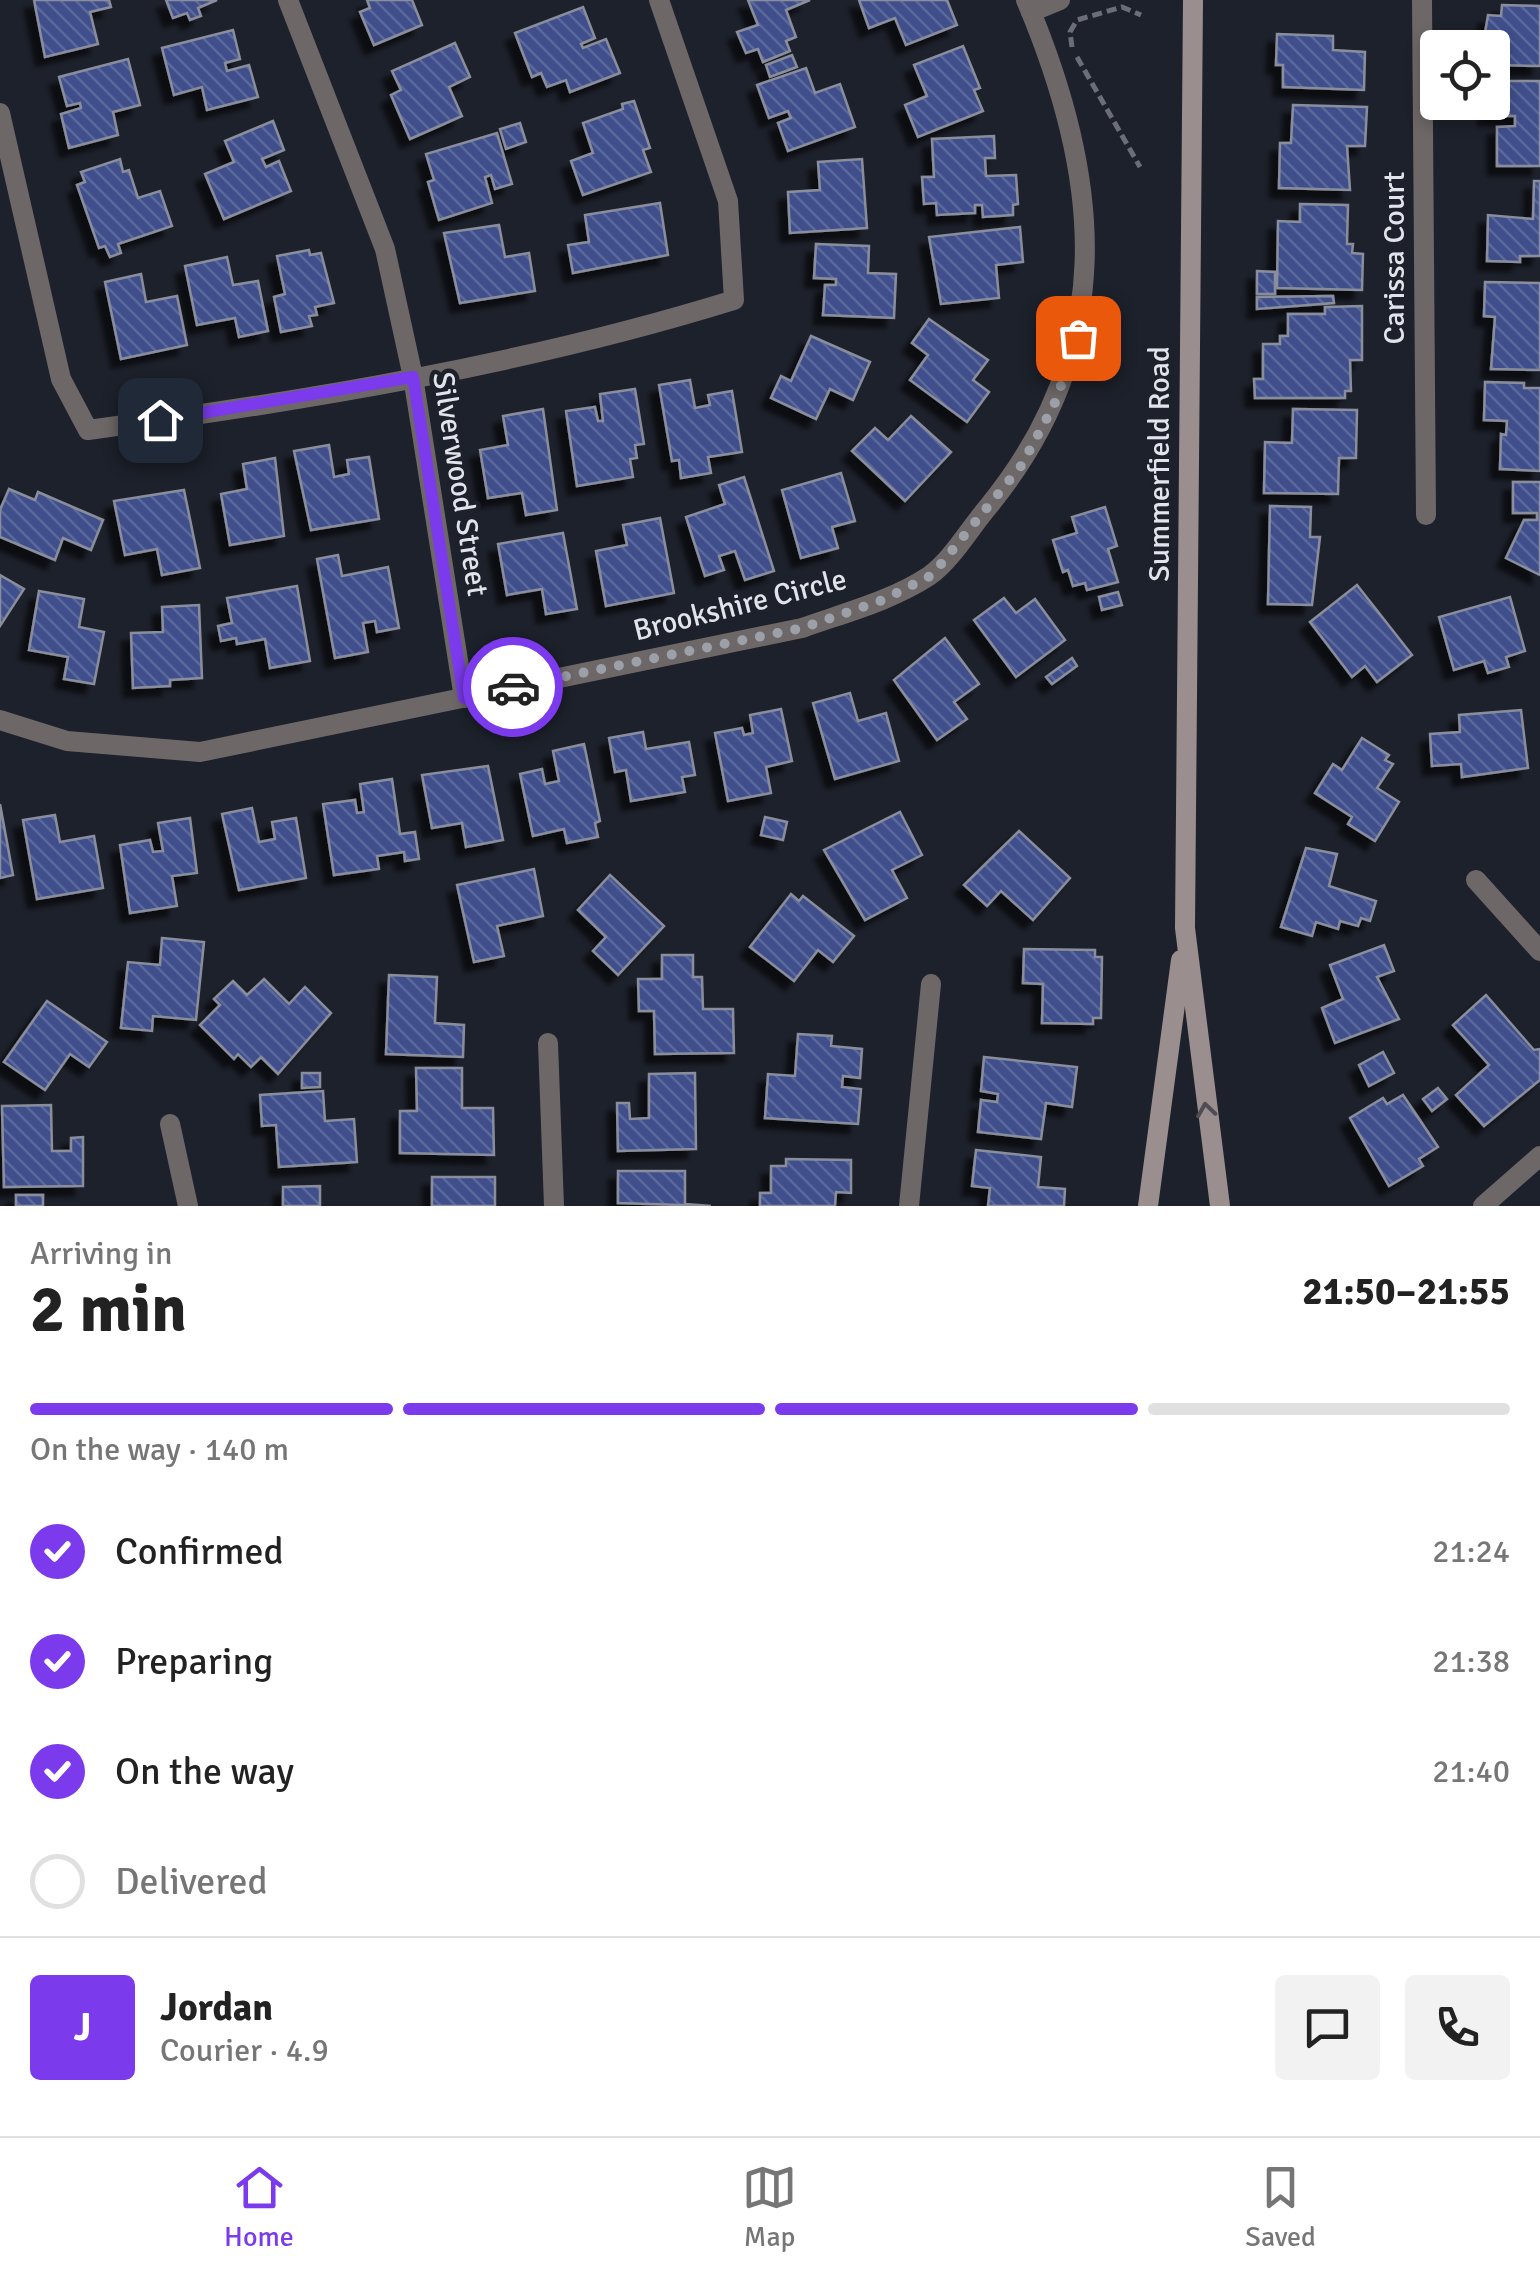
<!DOCTYPE html>
<html lang="en">
<head>
<meta charset="utf-8">
<style>
	:root { --surface:#fff; --page:#f2f2f2; --text:#222; --muted:#767676; --line:#e0e0e0; --accent:#7c3aed }
	body { margin:0; font-family:Signika,sans-serif; background:var(--page); color:var(--text); height:100vh; display:flex; flex-direction:column; font-size:38px; white-space:nowrap }
	* { box-sizing:border-box; margin:0 }
	p { font-size:32px; color:var(--muted) }
	.icon { flex:none; width:55px; height:55px; fill:none; stroke:currentColor; stroke-width:2; stroke-linecap:round; stroke-linejoin:round }
	.map { position:relative; height:1206px; overflow:hidden }
	.side { display:flex; flex-direction:column; background:var(--surface); flex:1 }
	.side>* { flex:none }
	.tools { position:absolute; left:1420px; top:30px; display:grid; gap:20px }
	.tools a { display:grid; place-items:center; width:90px; height:90px; border-radius:10px; background:var(--surface); box-shadow:0 5px 15px #0003; font-size:50px }
	.pin { position:absolute; display:grid; place-items:center; width:85px; height:85px; color:#fff; margin:-42px; border-radius:20px; box-shadow:0 5px 15px #0006 }
	.courier { position:absolute; display:grid; place-items:center; width:100px; height:100px; margin:-50px; border:8px solid #7c3aed; border-radius:50%; background:#fff; color:#222; box-shadow:0 2px 12px #0007 }
	.overview em { font-style:normal; font-weight:700 }
	.overview div { display:flex; flex-direction:column-reverse }
	.overview { display:flex; align-items:center; justify-content:space-between; height:170px; padding:0 30px }
	h1 { font-size:65px; font-weight:700; line-height:75px }
	.bar { display:grid; grid-template-columns:repeat(4,1fr); gap:15px 10px; align-content:center; height:120px; padding:0 30px }
	.bar i { height:12px; border-radius:8px; background:var(--line) }
	.bar .on { background:var(--accent) }
	.bar p { grid-column:span 4 }
	.line { display:flex; align-items:center; gap:25px; padding:0 30px; border-top:2px solid var(--line) }
	.line div { flex:1 }
	.round { display:grid; place-items:center; flex:none; width:105px; height:105px; border-radius:10px; background:var(--page) }
	ol { padding:0 30px; list-style:none }
	li { display:flex; align-items:center; gap:30px; height:110px }
	li p { margin-inline-start:auto }
	li .icon { padding:10px; border-radius:50%; background:var(--accent); color:#fff; stroke-width:4 }
	li:last-child { color:var(--muted) }
	li i { width:55px; height:55px; border:5px solid var(--line); border-radius:50% }
	.dock { display:flex; justify-content:space-around; align-items:center; height:140px; border-top:2px solid var(--line); background:var(--surface); font-size:28px; color:var(--muted) }
	.dock a { display:grid; justify-items:center; gap:5px }
	.dock .on { color:var(--accent) }
	.map>svg:first-child { display:block }
	.building { fill:url(#building-back-hatch); stroke:#8a8e9c; stroke-width:2.5; filter:url(#shadow) }
	.lines { fill:none; stroke-linecap:round; stroke-linejoin:round }
	.path { stroke:#6b6e77; stroke-width:5; stroke-dasharray:10 5; stroke-linecap:butt }
	.street { stroke:#6e6767; stroke-width:20 }
	.secondary { stroke:#9a8e8f; stroke-width:20 }
	.oneway { stroke:#4f4d53 }
	.done { stroke:#9ca0a8; stroke-width:10; stroke-dasharray:0 18 }
	.route { stroke:#7c3aed; stroke-width:12 }
	.labels { text-anchor:middle; dominant-baseline:central; stroke-width:9; stroke-linejoin:round; paint-order:stroke }
	.street-label { font-size:30px; fill:#e1e4eb; stroke:#1d212b }
</style>
</head>
<body>
<div class="map">
<svg width="1540" height="1206" viewBox="0 0 1540 1206">
	<defs>
		<pattern id="building-back-hatch" width="6" height="6" patternUnits="userSpaceOnUse" patternTransform="scale(2.5)"><rect width="6" height="6" fill="#3f508b"/><path d="M-1 5l2 2M0 0l6 6M5-1l2 2" fill="none" stroke="#5a699c"/></pattern>
		<filter id="shadow"><feDropShadow dx="-9" dy="9" stdDeviation="2.5" flood-color="#0009"/></filter>
	</defs>
	<rect width="100%" height="100%" fill="#1d212b"/>
	<g class="building">
		<polygon points="34,0 109,0 111,7 90,12 98,44 45,57"/>
		<polygon points="166,0 217,0 198,8 201,16 190,20 187,13 173,18"/>
		<polygon points="367,0 412,0 422,25 374,45 360,12 370,8"/>
		<polygon points="748,0 810,0 786,10 796,37 786,41 790,51 763,62 758,49 746,53 737,32 758,25"/>
		<polygon points="859,0 947,0 957,25 906,45 895,18 869,28"/>
		<polygon points="1502,5 1540,6 1540,66 1492,65 1492,48 1485,48 1485,33 1488,15 1501,16"/>
		<polygon points="583,7 595,38 581,44 583,48 606,39 620,73 570,92 566,80 547,87 541,73 532,77 515,33"/>
		<polygon points="233,30 240,59 225,63 227,71 249,65 258,97 207,110 202,87 174,95 162,48"/>
		<polygon points="1277,34 1333,36 1333,50 1365,52 1364,90 1283,87 1283,65 1276,65"/>
		<polygon points="455,43 470,77 449,87 462,116 410,139 391,95 401,90 392,71"/>
		<polygon points="963,46 980,88 974,90 983,111 918,137 905,105 927,96 914,65"/>
		<polygon points="792,55 797,67 770,77 766,65"/>
		<polygon points="128,59 140,105 113,112 118,135 69,148 61,114 81,108 80,103 67,106 59,77"/>
		<polygon points="806,68 815,93 840,84 855,127 788,151 778,123 791,118 788,111 769,118 757,85"/>
		<polygon points="1492,81 1540,81 1540,166 1497,166 1497,127 1515,126 1515,116 1487,116"/>
		<polygon points="634,101 650,148 643,150 651,172 583,195 571,161 593,153 583,123 623,109 622,104"/>
		<polygon points="1293,105 1367,107 1365,146 1347,146 1350,190 1279,188 1280,143 1291,143"/>
		<polygon points="273,121 284,150 262,159 266,167 279,161 291,191 224,219 205,174 234,162 225,141"/>
		<polygon points="520,123 526,142 506,149 500,129"/>
		<polygon points="497,133 512,184 495,189 491,175 485,177 492,203 439,220 428,182 434,180 426,154"/>
		<polygon points="994,136 995,158 985,158 986,176 1016,175 1018,204 1013,205 1013,215 983,217 982,205 975,205 975,213 937,215 936,203 924,204 922,177 934,177 932,139"/>
		<polygon points="120,159 123,172 129,170 138,198 160,191 172,226 118,244 121,253 110,257 105,246 99,248 77,185 85,182 81,172"/>
		<polygon points="862,159 867,228 790,233 788,192 820,190 818,162"/>
		<polygon points="1534,181 1540,181 1540,256 1520,256 1520,262 1487,261 1488,215 1533,219"/>
		<polygon points="660,203 668,255 573,273 568,245 589,242 585,215"/>
		<polygon points="1300,204 1348,205 1347,244 1353,244 1352,253 1363,254 1362,290 1277,288 1278,221 1300,222"/>
		<polygon points="499,225 505,257 529,253 535,291 460,303 444,233"/>
		<polygon points="1020,227 1023,262 996,265 999,298 941,304 929,237"/>
		<polygon points="816,244 869,246 868,273 896,274 894,318 823,315 825,285 836,285 836,279 814,278"/>
		<polygon points="309,250 310,255 321,253 334,303 315,307 317,315 309,316 312,326 281,332 274,297 285,294 277,256"/>
		<polygon points="227,257 233,285 258,281 268,331 239,337 235,318 197,325 185,266"/>
		<polygon points="1257,271 1275,272 1275,294 1257,294"/>
		<polygon points="141,274 146,302 177,296 187,345 121,359 105,282"/>
		<polygon points="1485,282 1540,283 1540,370 1491,369 1495,317 1484,316"/>
		<polygon points="1333,296 1334,303 1257,309 1257,297"/>
		<polygon points="1362,306 1362,360 1350,360 1351,391 1345,391 1345,398 1255,398 1254,379 1263,379 1263,344 1280,344 1280,336 1288,336 1288,314 1325,314 1325,307"/>
		<polygon points="929,319 988,360 973,380 989,392 967,422 910,380 928,355 912,343"/>
		<polygon points="811,336 870,362 853,400 830,389 816,419 771,398 781,376 791,381"/>
		<polygon points="690,380 695,408 710,405 708,395 732,391 742,452 708,457 711,473 681,478 679,460 672,461 659,385"/>
		<polygon points="1485,382 1524,383 1524,388 1540,388 1540,471 1500,469 1501,434 1506,435 1507,421 1484,420"/>
		<polygon points="635,389 644,444 635,445 637,458 630,459 633,477 577,486 566,411 595,407 598,421 603,421 600,394"/>
		<polygon points="543,409 557,510 526,515 522,493 488,498 480,450 508,445 503,416"/>
		<polygon points="1293,409 1357,410 1356,458 1339,458 1338,494 1264,493 1265,442 1292,443"/>
		<polygon points="911,416 951,452 905,501 852,451 875,428 888,440"/>
		<polygon points="329,445 334,477 349,474 347,460 369,457 379,519 311,530 294,451"/>
		<polygon points="275,458 284,536 230,545 221,494 247,489 243,464"/>
		<polygon points="841,473 855,521 832,527 838,548 801,558 782,490"/>
		<polygon points="744,477 774,571 745,580 735,551 719,556 724,570 705,576 686,517 725,504 719,485"/>
		<polygon points="1513,482 1540,482 1540,575 1506,558 1524,520 1537,520 1537,513 1513,513"/>
		<polygon points="9,489 35,500 38,492 103,520 91,550 63,538 55,560 0,537 0,510"/>
		<polygon points="184,490 200,568 162,575 157,549 125,555 114,501"/>
		<polygon points="1270,506 1311,507 1310,537 1320,537 1312,605 1268,604"/>
		<polygon points="1105,507 1117,546 1108,549 1118,582 1087,590 1085,583 1073,586 1068,570 1063,572 1053,540 1077,533 1072,517"/>
		<polygon points="660,518 674,593 606,606 596,551 627,545 623,525"/>
		<polygon points="563,533 577,609 546,614 542,589 507,595 498,544"/>
		<polygon points="338,555 342,576 388,567 399,628 377,632 375,621 363,623 368,652 335,658 317,559"/>
		<polygon points="0,575 24,589 0,626"/>
		<polygon points="1357,585 1412,655 1377,682 1365,666 1352,677 1310,622"/>
		<polygon points="297,586 310,661 270,668 265,639 237,644 236,638 221,641 218,626 232,623 227,598"/>
		<polygon points="39,591 84,599 79,627 104,632 94,684 64,679 68,657 29,650"/>
		<polygon points="1118,592 1122,605 1102,610 1099,597"/>
		<polygon points="1510,597 1525,651 1506,657 1509,667 1488,673 1484,661 1454,670 1439,617"/>
		<polygon points="1004,598 1016,613 1035,599 1065,640 1016,677 974,620"/>
		<polygon points="199,605 202,678 170,680 170,686 133,688 131,633 163,632 162,607"/>
		<polygon points="945,638 979,684 954,702 967,719 937,740 894,680"/>
		<polygon points="1072,658 1077,666 1052,684 1046,677"/>
		<polygon points="850,693 858,721 886,713 899,761 835,779 813,703"/>
		<polygon points="781,709 792,761 766,767 771,793 728,801 715,733 742,728 744,735 753,733 750,715"/>
		<polygon points="1521,710 1528,768 1462,777 1461,764 1432,766 1430,734 1460,732 1459,715"/>
		<polygon points="643,732 646,749 689,742 695,775 682,777 685,792 631,801 626,770 615,772 609,738"/>
		<polygon points="1362,738 1389,755 1385,760 1393,764 1377,788 1399,802 1375,841 1348,824 1352,817 1315,793 1333,764 1342,770"/>
		<polygon points="584,744 600,821 595,823 598,837 567,843 564,829 533,836 520,774 542,769 545,784 559,781 553,751"/>
		<polygon points="488,766 503,840 466,847 462,823 432,828 422,775"/>
		<polygon points="392,779 400,834 415,832 419,859 405,861 404,852 377,856 379,869 334,875 323,804 355,800 357,813 364,812 360,784"/>
		<polygon points="0,804 13,875 0,878"/>
		<polygon points="252,808 259,842 275,839 272,822 296,818 306,878 239,890 222,814"/>
		<polygon points="900,812 922,855 892,870 907,898 865,920 824,850"/>
		<polygon points="55,815 60,842 94,836 103,888 37,899 23,820"/>
		<polygon points="765,817 787,822 783,840 761,835"/>
		<polygon points="190,818 197,873 172,876 177,906 130,913 120,845 150,840 153,852 163,851 158,823"/>
		<polygon points="1019,831 1070,878 1033,920 1001,891 987,906 964,885"/>
		<polygon points="1306,848 1337,854 1329,886 1376,901 1370,921 1361,918 1358,926 1340,921 1338,929 1316,922 1312,936 1281,927"/>
		<polygon points="534,869 543,916 497,926 504,956 474,962 457,885"/>
		<polygon points="610,875 664,926 618,975 593,951 606,937 578,910"/>
		<polygon points="791,894 799,901 803,896 854,936 833,962 818,950 794,981 750,947"/>
		<polygon points="162,938 204,942 196,1020 153,1016 152,1031 121,1028 128,962 160,965"/>
		<polygon points="1384,945 1394,971 1377,977 1399,1019 1335,1043 1322,1008 1343,999 1330,965"/>
		<polygon points="1024,949 1095,950 1095,957 1102,957 1101,1018 1093,1018 1093,1024 1042,1023 1043,984 1023,983"/>
		<polygon points="662,955 693,955 693,977 702,977 703,1009 733,1009 734,1053 655,1054 654,1011 639,1011 638,979 662,979"/>
		<polygon points="389,975 437,977 435,1023 464,1025 463,1057 386,1054"/>
		<polygon points="264,979 289,1004 305,987 331,1013 278,1074 261,1057 251,1067 238,1054 234,1059 200,1025 220,1005 214,999 233,981 247,995"/>
		<polygon points="1486,995 1534,1050 1540,1049 1540,1080 1484,1126 1456,1095 1489,1065 1453,1025"/>
		<polygon points="47,1001 107,1042 89,1067 70,1054 45,1090 4,1062"/>
		<polygon points="798,1034 832,1036 831,1046 862,1049 860,1078 843,1076 842,1087 861,1089 858,1124 765,1118 768,1074 795,1076"/>
		<polygon points="1383,1052 1394,1073 1369,1086 1359,1065"/>
		<polygon points="984,1057 1077,1067 1072,1107 1046,1103 1041,1139 978,1132 981,1100 997,1102 998,1094 981,1091"/>
		<polygon points="416,1068 462,1068 462,1108 493,1108 494,1155 400,1153 400,1111 417,1111"/>
		<polygon points="302,1073 320,1073 320,1087 302,1088"/>
		<polygon points="695,1073 696,1149 618,1151 617,1103 629,1103 630,1119 649,1118 649,1074"/>
		<polygon points="1438,1088 1447,1099 1432,1111 1423,1099"/>
		<polygon points="323,1091 325,1121 354,1119 357,1162 279,1167 276,1125 262,1126 260,1095"/>
		<polygon points="1403,1095 1438,1147 1419,1159 1423,1166 1389,1186 1350,1118 1383,1098 1387,1104"/>
		<polygon points="51,1105 52,1151 71,1151 71,1138 83,1137 83,1186 4,1187 2,1106"/>
		<polygon points="976,1150 1041,1157 1038,1187 1065,1189 1064,1206 988,1206 990,1188 972,1186"/>
		<polygon points="786,1159 851,1160 851,1193 836,1192 835,1206 760,1206 760,1193 771,1193 771,1166 786,1166"/>
		<polygon points="618,1171 685,1171 685,1204 711,1206 618,1203"/>
		<rect x="432" y="1177" width="63" height="29"/>
		<polygon points="320,1186 320,1206 283,1206 283,1187"/>
		<rect x="16" y="1195" width="27" height="11"/>
	</g>
	<g class="lines">
		<g class="path">
			<polyline points="1072,47 1070,32 1077,20 1122,7 1141,15"/>
			<polyline points="1077,57 1140,167"/>
		</g>
		<g class="street">
			<polyline points="288,0 385,249 413,377 464,698"/>
			<polyline points="1422,0 1426,515"/>
			<polyline points="1031,12 1060,0"/>
			<path d="M0 113 61 379 88 430C305 401 524 365 734 300L728 201 659 0"/>
			<path d="M0 720 67 741 200 752 802 628C844 613 891 601 929 576 951 561 970 528 988 507 1118 348 1103 181 1026 0"/>
			<polyline points="1476,880 1540,951"/>
			<polyline points="548,1043 554,1206"/>
			<polyline points="170,1124 188,1206"/>
			<polyline points="909,1206 931,984"/>
			<polyline points="1483,1206 1540,1156"/>
		</g>
		<g class="secondary">
			<polyline points="1193,0 1185,928 1220,1206"/>
			<polyline points="1148,1206 1181,960"/>
		</g>
	</g>
	<defs><path id="oneway-chevron" d="M-2-3.5L2.5 0L-2 3.5" fill="none" stroke-width="1.6" stroke-linecap="round" stroke-linejoin="round" transform="scale(2.5)"/></defs>
	<use class="oneway" href="#oneway-chevron" transform="translate(1206 1110) rotate(-98)"/>
	<g class="lines">
		<polyline class="done" points="513,687 802,628 883,600 932,575 1021,466 1054,405 1078,338"/>
		<polyline class="route" points="160,420 413,377 464,698 513,687"/>
	</g>
	<g class="labels">
		<g class="street-label">
			<text transform="translate(1394 258) rotate(-90)">Carissa Court</text>
			<text transform="translate(1159 464) rotate(-90)">Summerfield Road</text>
			<text transform="translate(460 484) rotate(81)">Silverwood Street</text>
			<text transform="translate(740 605) rotate(-14)">Brookshire Circle</text>
		</g>
	</g>
</svg>
<div class="tools">
<a><svg class="icon" aria-label="locate" viewBox="0 0 24 24"><circle cx="12" cy="12" r="6"/><path d="M12 2v4M12 18v4M2 12h4M18 12h4"/></svg></a>
</div>
<div class="pin" style="left:1078px;top:338px;background:#ea580c"><svg class="icon" aria-label="bag" viewBox="0 0 24 24"><path d="M5 8h14l-1 12H6zM9 8a3 3 0 0 1 6 0"/></svg></div>
<div class="pin" style="left:160px;top:420px;background:#1f2937"><svg class="icon" aria-label="home" viewBox="0 0 24 24"><path d="M3 11l9-7 9 7M6 9v11h12V9"/></svg></div>
<div class="courier" style="left:513px;top:687px"><svg class="icon" aria-label="car" viewBox="0 0 24 24"><path d="M5 17H2v-5l4-1 3-4h7l3 4 3 1v5h-3M9 17h6M6 11h13"/><circle cx="7" cy="17" r="2"/><circle cx="17" cy="17" r="2"/></svg></div>
</div>
<section class="side">
<div class="overview"><div><h1>2 min</h1><p>Arriving in</p></div><em>21:50–21:55</em></div>
<div class="bar"><i class="on"></i><i class="on"></i><i class="on"></i><i></i><p>On the way · 140 m</p></div>
<ol>
<li><svg class="icon" aria-label="check" viewBox="0 0 24 24"><path d="M5 12l5 5 9-10"/></svg>Confirmed<p>21:24</p></li>
<li><svg class="icon" aria-label="check" viewBox="0 0 24 24"><path d="M5 12l5 5 9-10"/></svg>Preparing<p>21:38</p></li>
<li><svg class="icon" aria-label="check" viewBox="0 0 24 24"><path d="M5 12l5 5 9-10"/></svg>On the way<p>21:40</p></li>
<li><i></i>Delivered</li>
</ol>
<div class="line" style="height:180px"><b class="round" style="background:var(--accent);color:#fff">J</b><div><b>Jordan</b><p>Courier · 4.9</p></div><a class="round"><svg class="icon" aria-label="chat" viewBox="0 0 24 24"><path d="M4 5h16v11H9l-5 4z"/></svg></a><a class="round"><svg class="icon" aria-label="phone" viewBox="0 0 24 24"><path d="M5 4h4l2 5-3 2q2 4 5 5l2-3 5 2v4C11 20 4 13 5 4z"/></svg></a></div>
</section>
<nav class="dock">
<a class="on"><svg class="icon" aria-label="home" viewBox="0 0 24 24"><path d="M3 11l9-7 9 7M6 9v11h12V9"/></svg>Home</a>
<a><svg class="icon" aria-label="map" viewBox="0 0 24 24"><path d="M3 6l6-2 6 2 6-2v14l-6 2-6-2-6 2zM9 4v14M15 6v14"/></svg>Map</a>
<a><svg class="icon" aria-label="saved" viewBox="0 0 24 24"><path d="M7 4h10v16l-5-4-5 4z"/></svg>Saved</a>
</nav>
</body>
</html>
